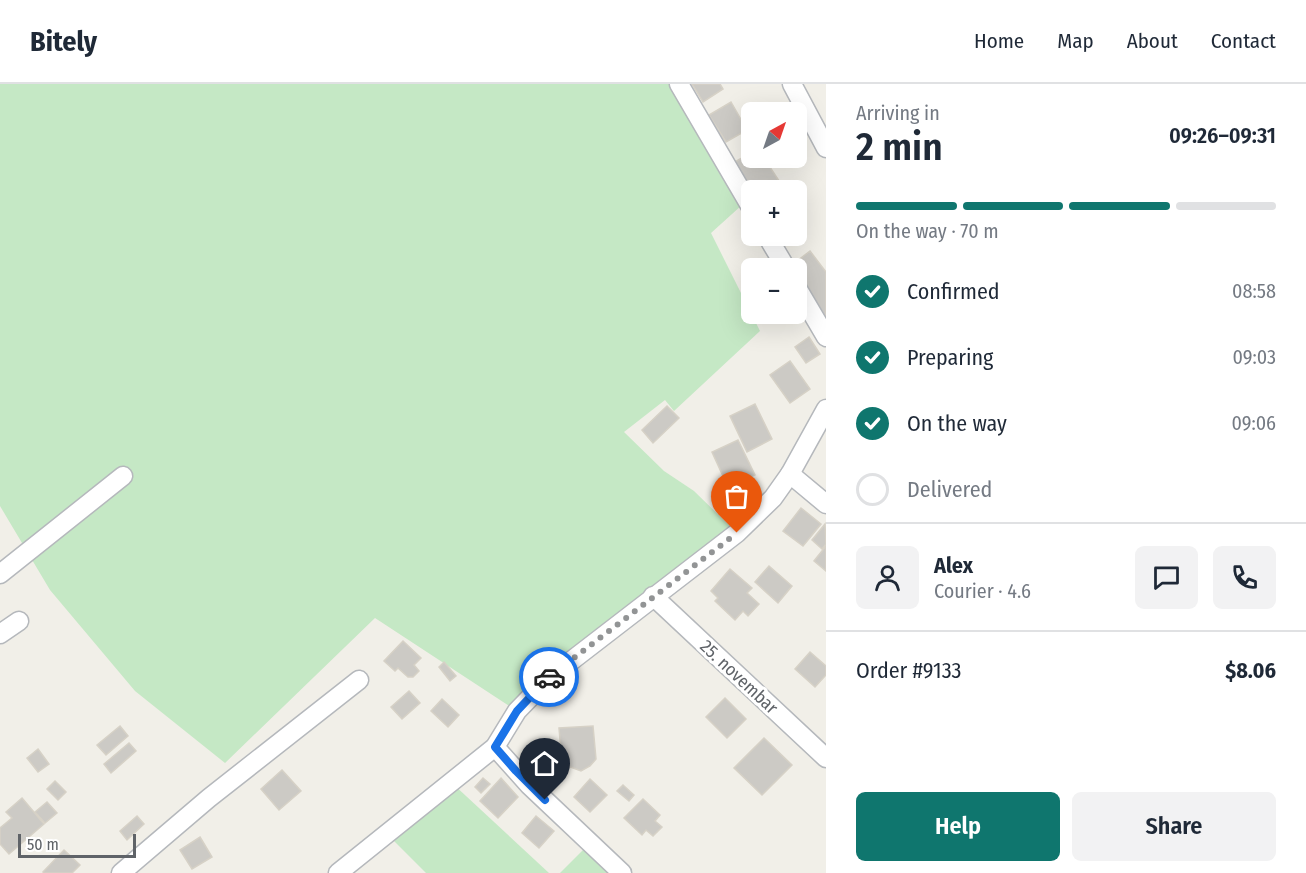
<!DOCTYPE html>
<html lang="en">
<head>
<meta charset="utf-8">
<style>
	:root { --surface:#fff; --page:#f2f2f3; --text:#1f2937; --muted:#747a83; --line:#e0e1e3; --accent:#0f766e }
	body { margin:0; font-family:"Fira Sans Condensed",sans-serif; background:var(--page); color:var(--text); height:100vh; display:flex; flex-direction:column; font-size:22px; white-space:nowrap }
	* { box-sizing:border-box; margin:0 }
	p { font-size:20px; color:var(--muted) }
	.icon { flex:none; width:33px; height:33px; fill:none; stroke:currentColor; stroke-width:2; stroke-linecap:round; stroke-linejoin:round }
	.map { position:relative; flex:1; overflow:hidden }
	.panel { display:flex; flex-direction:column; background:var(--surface); width:480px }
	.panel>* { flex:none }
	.needle { width:39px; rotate:40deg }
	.tools { position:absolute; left:741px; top:18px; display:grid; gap:12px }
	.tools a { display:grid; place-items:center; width:66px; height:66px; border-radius:9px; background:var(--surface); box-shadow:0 6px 24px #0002; font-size:30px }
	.scale { position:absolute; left:18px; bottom:15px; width:118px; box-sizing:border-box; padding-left:6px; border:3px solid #5f6368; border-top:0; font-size:16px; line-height:21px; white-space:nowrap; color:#5f6368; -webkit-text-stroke:4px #fff; paint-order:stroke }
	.pin { position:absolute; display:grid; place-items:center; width:51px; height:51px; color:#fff; margin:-62px -26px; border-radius:50% 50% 50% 0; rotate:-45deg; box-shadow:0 0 6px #0007 }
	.pin .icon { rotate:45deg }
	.courier { position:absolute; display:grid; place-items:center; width:60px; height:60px; margin:-30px; border:4px solid #1a73e8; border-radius:50%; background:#fff; color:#222; box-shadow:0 2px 8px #0007 }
	.summary em { font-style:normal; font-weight:600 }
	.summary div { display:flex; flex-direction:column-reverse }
	.summary { display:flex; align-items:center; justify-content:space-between; height:102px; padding:0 30px }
	h1 { font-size:39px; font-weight:600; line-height:45px }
	.bar { display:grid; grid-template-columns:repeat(4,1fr); gap:9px 6px; align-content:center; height:72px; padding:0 30px }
	.bar i { height:8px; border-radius:4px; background:var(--line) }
	.bar .current { background:var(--accent) }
	.bar p { grid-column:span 4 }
	.line { display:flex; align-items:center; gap:15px; padding:0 30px; border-top:2px solid var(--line) }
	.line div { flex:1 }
	.round { display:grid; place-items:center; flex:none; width:63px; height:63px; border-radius:9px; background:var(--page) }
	ol { padding:0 30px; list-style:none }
	li { display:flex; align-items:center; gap:18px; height:66px }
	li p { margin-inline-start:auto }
	li .icon { padding:6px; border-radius:50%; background:var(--accent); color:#fff; stroke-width:4 }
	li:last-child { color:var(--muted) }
	li i { width:33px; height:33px; border:3px solid var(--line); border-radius:50% }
	.cta { display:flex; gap:12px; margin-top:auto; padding:12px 30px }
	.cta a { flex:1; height:69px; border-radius:9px; background:var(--accent); color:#fff; font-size:24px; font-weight:600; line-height:69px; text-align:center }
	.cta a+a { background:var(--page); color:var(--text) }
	header { display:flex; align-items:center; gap:36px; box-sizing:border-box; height:84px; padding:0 30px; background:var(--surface); border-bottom:2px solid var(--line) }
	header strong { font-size:28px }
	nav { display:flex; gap:33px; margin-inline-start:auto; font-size:21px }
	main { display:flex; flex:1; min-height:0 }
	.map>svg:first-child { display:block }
	.green { fill:#c5e8c5 }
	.building { fill:#cccac5; stroke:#d6d1c6; stroke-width:1.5 }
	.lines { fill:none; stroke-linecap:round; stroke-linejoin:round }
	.minor-casing { stroke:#b5b8bc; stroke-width:21 }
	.minor { stroke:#fff; stroke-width:18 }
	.done { stroke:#929495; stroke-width:6; stroke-dasharray:0 10.8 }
	.route { stroke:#1a73e8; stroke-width:8 }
	.labels { text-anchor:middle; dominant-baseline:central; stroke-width:6; stroke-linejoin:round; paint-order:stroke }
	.street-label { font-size:18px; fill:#5f6368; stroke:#fff }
</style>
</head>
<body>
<header>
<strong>Bitely</strong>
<nav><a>Home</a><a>Map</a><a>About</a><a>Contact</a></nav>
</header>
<main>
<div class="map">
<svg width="826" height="789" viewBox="0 0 826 789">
	<rect width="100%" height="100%" fill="#f1efe8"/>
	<g class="green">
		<polygon points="0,0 679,0 742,121 711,149 760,247 674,327 665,316 624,348 664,387 694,407 737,449 517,627 375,534 225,679 135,607 50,506 0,422"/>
		<polygon points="452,699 549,789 426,789 387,750"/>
		<polygon points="590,759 622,789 560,789"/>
	</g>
	<g class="building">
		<polygon points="692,0 720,0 723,5 703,18"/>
		<polygon points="731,18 747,46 726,58 709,31"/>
		<polygon points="752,68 752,74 764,74 785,106 752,106 733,79"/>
		<polygon points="810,167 826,188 826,233 796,195 796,184 788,184"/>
		<polygon points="809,253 820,270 806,279 795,263"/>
		<polygon points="790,277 810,305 790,319 770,291"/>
		<polygon points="755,320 772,355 747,368 730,332"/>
		<polygon points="667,322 679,334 653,359 642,346"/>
		<polygon points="738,356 755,391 728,403 712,368"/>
		<polygon points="801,424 821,440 803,462 783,447"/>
		<polygon points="825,440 826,460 822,465 812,456"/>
		<polygon points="826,462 826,487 814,477"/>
		<polygon points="769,482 792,502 778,519 755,498"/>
		<polygon points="730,485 752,504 747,509 759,520 748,532 743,527 735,536 715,517 718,514 711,507"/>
		<polygon points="403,557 421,574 414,581 419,587 413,593 408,593 398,584 395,587 384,577"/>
		<polygon points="810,568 826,582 826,591 815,603 795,585"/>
		<polygon points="444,578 456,592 450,597 439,583"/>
		<polygon points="409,607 420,619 402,635 391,623"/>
		<polygon points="725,614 746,635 727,654 706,633"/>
		<polygon points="442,615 459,631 448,643 431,627"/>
		<polygon points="120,642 128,652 106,671 97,661"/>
		<polygon points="593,642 596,675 590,682 581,687 562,680 559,644"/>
		<polygon points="764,654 792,681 762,711 734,684"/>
		<polygon points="129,659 136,667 111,689 104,680"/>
		<polygon points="38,665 49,680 38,688 27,674"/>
		<polygon points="282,686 301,707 279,726 261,705"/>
		<polygon points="483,694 490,700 481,709 475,703"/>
		<polygon points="501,694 518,713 498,734 480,717"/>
		<polygon points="590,695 607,711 590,728 574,713"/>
		<polygon points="55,697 66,708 58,716 47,705"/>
		<polygon points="623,701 634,711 629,717 617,707"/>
		<polygon points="22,714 44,740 9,770 0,760 0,744 12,734 6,728"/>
		<polygon points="643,715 660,731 655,737 662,743 653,752 646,746 642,751 624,734"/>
		<polygon points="47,718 57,729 45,739 35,728"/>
		<polygon points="137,732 144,740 127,756 120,747"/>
		<polygon points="536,732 554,747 539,764 522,749"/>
		<polygon points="200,753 212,773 192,785 180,766"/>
		<polygon points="64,766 80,781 72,789 44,789 43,788"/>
	</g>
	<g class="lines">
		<defs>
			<g id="minor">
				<polyline points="679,0 752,125"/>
				<polyline points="792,0 826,64"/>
				<polyline points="767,152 786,184"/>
				<polyline points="796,202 826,253"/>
				<polyline points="790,390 826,420"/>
				<polyline points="0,490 123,392"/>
				<polyline points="653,512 826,674"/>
				<polyline points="0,550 19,537"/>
				<polyline points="495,663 529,701 622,789"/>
				<polyline points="121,789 209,714 359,596"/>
				<polyline points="338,789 495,663 517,627 549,594 737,449 773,414 790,390 826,325"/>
			</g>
		</defs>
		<use href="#minor" class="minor-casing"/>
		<use href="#minor" class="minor"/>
	</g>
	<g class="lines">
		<polyline class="done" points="549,593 737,449"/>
		<polyline class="route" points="545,716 516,687 495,663 517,627 549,593"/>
	</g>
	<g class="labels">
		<g class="street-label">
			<text transform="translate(739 593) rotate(43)">25. novembar</text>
		</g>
	</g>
</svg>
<div class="tools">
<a><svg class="needle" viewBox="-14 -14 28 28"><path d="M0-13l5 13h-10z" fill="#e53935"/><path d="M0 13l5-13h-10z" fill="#747a83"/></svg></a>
<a>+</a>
<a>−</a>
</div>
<div class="scale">50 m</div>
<div class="pin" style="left:737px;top:449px;background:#ea580c"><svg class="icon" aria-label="bag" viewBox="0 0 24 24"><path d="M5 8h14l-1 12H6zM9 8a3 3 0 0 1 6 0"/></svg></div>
<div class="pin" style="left:545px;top:716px;background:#1f2937"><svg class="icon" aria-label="home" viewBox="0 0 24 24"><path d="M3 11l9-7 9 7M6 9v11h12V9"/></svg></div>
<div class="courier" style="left:549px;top:593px"><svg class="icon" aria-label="car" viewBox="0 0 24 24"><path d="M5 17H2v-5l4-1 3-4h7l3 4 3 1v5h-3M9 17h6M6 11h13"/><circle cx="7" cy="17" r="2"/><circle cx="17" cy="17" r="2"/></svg></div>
</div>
<section class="panel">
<div class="summary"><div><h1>2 min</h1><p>Arriving in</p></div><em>09:26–09:31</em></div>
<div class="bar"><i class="current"></i><i class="current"></i><i class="current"></i><i></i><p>On the way · 70 m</p></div>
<ol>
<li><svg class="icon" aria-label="check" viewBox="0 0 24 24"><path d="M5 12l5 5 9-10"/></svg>Confirmed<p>08:58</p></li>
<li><svg class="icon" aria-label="check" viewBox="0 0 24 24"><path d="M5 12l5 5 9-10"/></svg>Preparing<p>09:03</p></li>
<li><svg class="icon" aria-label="check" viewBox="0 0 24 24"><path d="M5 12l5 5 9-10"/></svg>On the way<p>09:06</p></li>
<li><i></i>Delivered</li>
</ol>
<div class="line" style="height:108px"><a class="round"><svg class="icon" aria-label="person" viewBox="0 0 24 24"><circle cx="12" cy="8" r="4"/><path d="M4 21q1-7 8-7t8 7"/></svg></a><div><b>Alex</b><p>Courier · 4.6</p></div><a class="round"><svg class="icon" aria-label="chat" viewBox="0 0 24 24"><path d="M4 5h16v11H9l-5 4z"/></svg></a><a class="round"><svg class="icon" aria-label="phone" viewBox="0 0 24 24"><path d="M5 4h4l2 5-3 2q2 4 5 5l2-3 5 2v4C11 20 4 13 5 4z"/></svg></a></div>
<div class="line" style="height:78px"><div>Order #9133</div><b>$8.06</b></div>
<div class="cta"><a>Help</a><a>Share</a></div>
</section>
</main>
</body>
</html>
